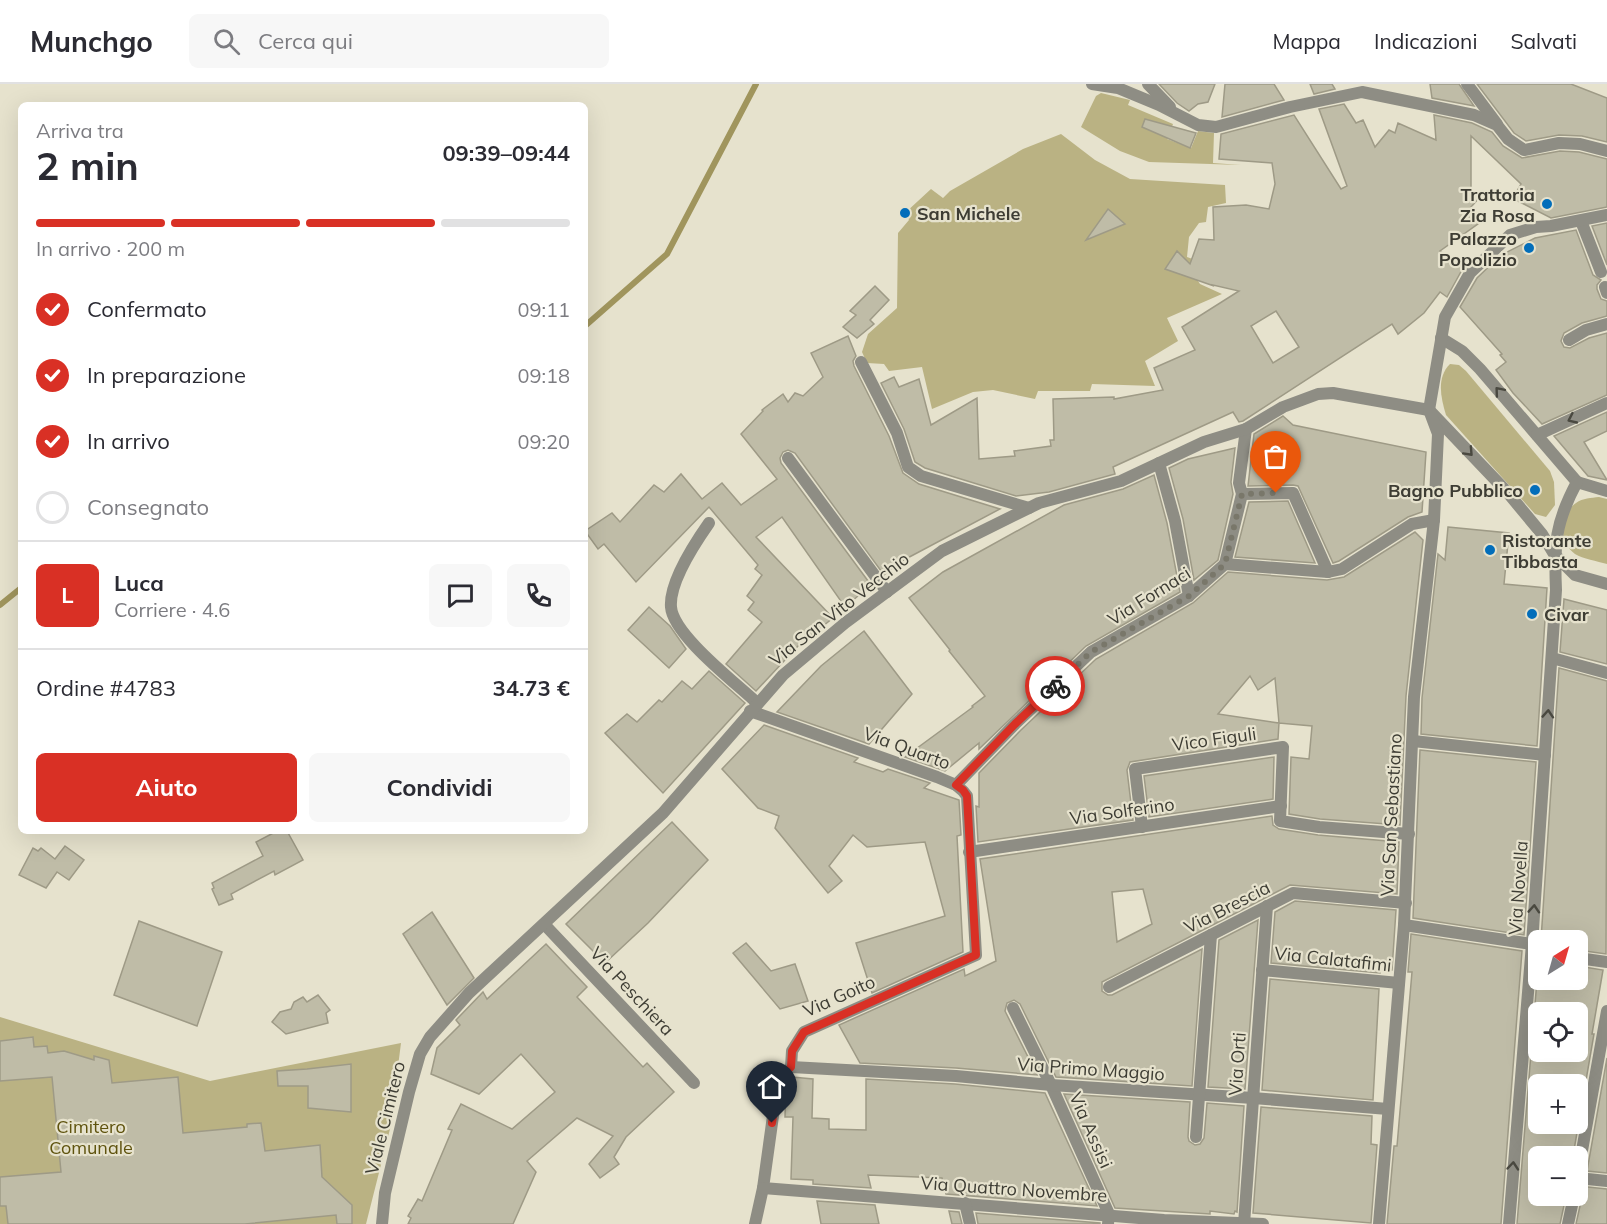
<!DOCTYPE html>
<html lang="it">
<head>
<meta charset="utf-8">
<style>
	:root { --surface:#fff; --page:#f7f7f7; --text:#2b2b33; --muted:#7c7c81; --line:#e1e1e2; --accent:#d93025 }
	body { margin:0; font-family:Mulish,sans-serif; background:var(--page); color:var(--text); height:100vh; display:flex; flex-direction:column; font-size:22px; white-space:nowrap }
	* { box-sizing:border-box; margin:0 }
	p { font-size:20px; color:var(--muted) }
	.icon { flex:none; width:33px; height:33px; fill:none; stroke:currentColor; stroke-width:2; stroke-linecap:round; stroke-linejoin:round }
	.map { position:relative; flex:1; overflow:hidden }
	.sheet { position:absolute; left:18px; top:18px; width:570px; height:732px; display:flex; flex-direction:column; background:var(--surface); border-radius:9px; box-shadow:0 6px 24px #0002 }
	.sheet>* { flex:none }
	.needle { width:39px; rotate:37deg }
	.fabs { position:absolute; left:1528px; top:846px; display:grid; gap:12px }
	.fabs a { display:grid; place-items:center; width:60px; height:60px; border-radius:9px; background:var(--surface); box-shadow:0 6px 24px #0002; font-size:30px }
	.pin { position:absolute; display:grid; place-items:center; width:51px; height:51px; color:#fff; margin:-62px -26px; border-radius:50% 50% 50% 0; rotate:-45deg; box-shadow:0 0 6px #0007 }
	.pin .icon { rotate:45deg }
	.courier { position:absolute; display:grid; place-items:center; width:60px; height:60px; margin:-30px; border:4px solid #d93025; border-radius:50%; background:#fff; color:#222; box-shadow:0 2px 8px #0007 }
	.head em { font-style:normal; font-weight:700 }
	.head div { display:flex; flex-direction:column-reverse }
	.head { display:flex; align-items:center; justify-content:space-between; height:102px; padding:0 18px }
	h1 { font-size:39px; font-weight:700; line-height:45px }
	.bar { display:grid; grid-template-columns:repeat(4,1fr); gap:9px 6px; align-content:center; height:72px; padding:0 18px }
	.bar i { height:8px; border-radius:4px; background:var(--line) }
	.bar .selected { background:var(--accent) }
	.bar p { grid-column:span 4 }
	.line { display:flex; align-items:center; gap:15px; padding:0 18px; border-top:2px solid var(--line) }
	.line div { flex:1 }
	.round { display:grid; place-items:center; flex:none; width:63px; height:63px; border-radius:9px; background:var(--page) }
	ol { padding:0 18px; list-style:none }
	li { display:flex; align-items:center; gap:18px; height:66px }
	li p { margin-inline-start:auto }
	li .icon { padding:6px; border-radius:50%; background:var(--accent); color:#fff; stroke-width:4 }
	li:last-child { color:var(--muted) }
	li i { width:33px; height:33px; border:3px solid var(--line); border-radius:50% }
	.button { display:flex; gap:12px; margin-top:auto; padding:12px 18px }
	.button a { flex:1; height:69px; border-radius:9px; background:var(--accent); color:#fff; font-size:24px; font-weight:700; line-height:69px; text-align:center }
	.button a+a { background:var(--page); color:var(--text) }
	header { display:flex; align-items:center; gap:36px; box-sizing:border-box; height:84px; padding:0 30px; background:var(--surface); border-bottom:2px solid var(--line) }
	header strong { font-size:28px }
	nav { display:flex; gap:33px; margin-inline-start:auto; font-size:21px }
	.search { width:420px; height:54px; background:var(--page); display:flex; align-items:center; gap:15px; box-sizing:border-box; padding:0 21px; border-radius:9px; color:var(--muted); font-size:22px }
	.map>svg:first-child { display:block }
	.green { fill:#bab283 }
	.lines { fill:none; stroke-linecap:round; stroke-linejoin:round }
	.stream { stroke:#a0955d; stroke-width:6 }
	.building { fill:#bfbca7; stroke:#9e9a86; stroke-width:1.5; fill-rule:evenodd }
	.minor { stroke:#8e8d84; stroke-width:12 }
	.oneway { stroke:#4a4940 }
	.done { stroke:#79776a; stroke-width:6; stroke-dasharray:0 10.8 }
	.route { stroke:#d93025; stroke-width:8 }
	.poi-dot { fill:#036eba; stroke:#e6e2cd; stroke-width:2 }
	.labels { text-anchor:middle; dominant-baseline:central; stroke-width:4.5; stroke-linejoin:round; paint-order:stroke }
	.poi-label { font-size:18px; font-weight:bold; fill:#3e3d34; stroke:#e6e2cd; text-anchor:end }
	.street-label { font-size:18px; fill:#3e3d34; stroke:#e6e2cd }
	.park-label { font-size:18px; fill:#5f530e; stroke:#e6e2cd }
</style>
</head>
<body>
<header>
<strong>Munchgo</strong>
<div class="search"><svg class="icon" aria-label="search" viewBox="0 0 24 24"><circle cx="10" cy="10" r="6"/><path d="M15 15l6 6"/></svg>Cerca qui</div>
<nav><a>Mappa</a><a>Indicazioni</a><a>Salvati</a></nav>
</header>
<div class="map">
<svg width="1607" height="1140" viewBox="0 0 1607 1140">
	<rect width="100%" height="100%" fill="#e6e2cd"/>
	<g class="green">
		<polygon points="1101,9 1130,16 1128,21 1173,40 1167,55 1191,64 1198,47 1214,49 1213,79 1241,81 1149,78 1120,67 1081,43 1096,12"/>
		<polygon points="1061,50 1095,76 1130,95 1225,101 1226,119 1208,123 1206,138 1199,139 1189,153 1187,173 1201,178 1198,197 1200,200 1222,210 1167,234 1178,257 1145,277 1155,302 1092,300 1090,307 1038,307 1035,315 993,306 973,308 932,325 922,283 889,287 884,280 867,279 862,268 868,250 897,224 898,149 909,136 905,129 931,105 943,114 950,107 1023,65"/>
		<path d="M1450 280 1459 281 1466 287 1550 387 1554 398 1555 421 1546 433 1535 430 1446 331C1441 314 1436 294 1450 280Z"/>
		<path d="M1599 413 1607 415V480C1597 477 1583 475 1575 470 1558 458 1559 431 1576 419 1583 414 1591 414 1599 413Z"/>
		<polygon points="0,933 210,997 401,959 390,1045 366,1140 0,1140"/>
	</g>
	<g class="lines">
		<g class="stream">
			<polyline points="585,242 667,170 756,0"/>
			<polyline points="0,521 21,504"/>
		</g>
	</g>
	<g class="building">
		<polygon points="1159,0 1215,0 1208,18 1198,20 1189,27 1177,19"/>
		<polygon points="1225,0 1274,0 1284,16 1222,33"/>
		<polygon points="1310,0 1332,0 1335,5 1314,10"/>
		<polygon points="1430,0 1459,0 1474,22 1432,14"/>
		<polygon points="1477,0 1571,0 1607,14 1607,58 1582,52 1559,51 1526,57 1514,49"/>
		<path d="M1344 20 1356 39 1363 36 1375 63 1389 46 1395 49 1398 39 1436 56 1434 31 1472 39 1492 48 1503 62 1522 74 1560 67 1579 68 1607 75V123L1551 134 1516 116 1513 114 1521 100 1471 52V107L1479 114 1471 123 1482 137 1440 167 1463 184 1447 213 1440 208 1424 229 1398 250 1392 240 1243 337 1239 338 1233 328 1113 383 1115 390 1049 408 1016 412 925 384 915 378 904 345 881 299 894 293 899 303 919 295 931 341 977 314 979 375 1015 372 1014 367 1051 362 1050 356H1054L1053 315 1114 313V315L1163 306 1154 284 1195 266 1182 243 1239 207 1213 201 1214 202 1165 185 1177 167 1190 180 1199 155 1214 156 1213 123 1246 121 1269 125 1275 100 1272 79 1219 75 1221 50 1294 31 1341 105 1347 102 1319 25ZM1276 227 1299 263 1273 279 1251 242Z"/>
		<polygon points="1145,35 1196,49 1190,64 1142,43"/>
		<polygon points="1108,125 1125,140 1086,156"/>
		<polygon points="1607,139 1607,181 1592,142"/>
		<polygon points="1576,146 1593,191 1601,196 1597,201 1597,205 1601,215 1607,217 1607,232 1582,239 1564,249 1561,257 1564,263 1570,264 1589,254 1607,249 1607,311 1542,340 1513,309 1496,286 1506,278 1500,271 1502,270 1460,223 1477,194 1501,171 1535,154"/>
		<polygon points="875,202 889,216 870,236 874,240 857,254 843,243 856,231 850,227"/>
		<polygon points="848,252 856,272 853,277 854,282 889,352 903,389 919,400 1000,425 900,478 884,491 795,369 788,366 783,368 780,374 781,379 871,501 845,523 782,433 756,453 833,534 798,562 756,607 726,580 762,538 748,526 754,518 747,512 762,491 755,485 758,481 709,423 636,498 604,460 598,465 585,447 612,429 620,438 654,401 664,408 681,390 702,415 722,399 741,421 777,395 741,350 763,327 762,326 783,310 788,318 795,309 803,312 823,293 811,269"/>
		<polygon points="1607,328 1607,347 1584,358 1607,396 1588,392 1554,352"/>
		<polygon points="1283,332 1293,341 1426,368 1422,428 1408,433 1339,477 1333,479 1298,402 1293,401 1248,402 1254,350"/>
		<polygon points="1235,364 1231,398 1233,410 1218,476 1194,496 1183,435 1169,384 1188,375"/>
		<polygon points="1154,391 1167,439 1180,508 1086,562 979,665 979,659 945,687 905,673 973,623 972,622 985,612 949,567 950,566 909,514 943,488 1064,421 1123,405"/>
		<polygon points="1288,417 1315,479 1235,473 1249,418"/>
		<polygon points="1448,443 1509,449 1504,500 1547,504 1537,662 1421,650 1422,614 1438,470 1445,476"/>
		<path d="M1415 448 1423 456 1406 612 1400 741 1320 735 1289 730 1291 673 1309 675 1312 642 1279 639 1278 655 1130 678 1127 686 1133 736 978 758 976 722 979 723V689L1021 646 1096 575 1193 519 1228 488 1327 496 1344 493ZM1250 592 1258 606 1275 594 1279 639 1218 630Z"/>
		<polygon points="1564,515 1607,526 1607,580 1560,568"/>
		<polygon points="649,523 670,542 686,565 669,584 628,546"/>
		<polygon points="864,547 912,610 869,660 777,628 821,582"/>
		<polygon points="1559,584 1607,597 1606,870 1578,866 1578,856 1541,856"/>
		<polygon points="709,587 745,619 663,709 605,649 627,630 637,638 659,616 662,618 682,597 692,605"/>
		<polygon points="764,641 858,674 854,678 883,688 888,685 930,699 924,704 959,716 961,751 957,752 963,868 872,909 856,859 945,832 925,758 867,763 853,751 829,782 842,797 828,809 775,744 779,732 758,724 722,685"/>
		<polygon points="1420,666 1536,678 1524,851 1413,834"/>
		<polygon points="1274,673 1273,715 1149,733 1144,692"/>
		<path d="M1272 732 1273 741 1279 745 1318 751 1399 758 1397 810 1290 801 1102 898V907L1108 911H1112L1202 865 1192 1002 1056 993 1020 920 1014 916 1007 919 1005 927 1037 991 956 984 860 979 839 941 964 885 965 892 996 877 980 775ZM1143 805 1152 840 1117 858 1112 808Z"/>
		<polygon points="672,738 708,776 648,839 605,879 566,840"/>
		<polygon points="277,747 287,747 303,776 275,791 274,787 231,810 233,815 219,821 212,805 214,804 212,799 263,772 256,758"/>
		<polygon points="65,762 84,776 69,796 57,788 46,804 19,791 33,764 38,767 41,764 55,775"/>
		<polygon points="1295,817 1396,826 1392,886 1380,885 1380,889 1271,879 1275,828"/>
		<polygon points="432,828 474,894 447,921 403,850"/>
		<polygon points="1258,836 1245,1005 1208,1003 1219,856"/>
		<polygon points="139,837 222,868 197,942 114,911"/>
		<polygon points="1411,850 1522,867 1501,1140 1387,1140 1394,1062 1397,1062 1412,888 1408,888"/>
		<polygon points="746,859 771,887 795,880 808,917 780,925 733,869"/>
		<polygon points="546,860 587,903 577,913 643,983 647,979 674,1008 626,1053 614,1073 619,1080 600,1094 589,1080 613,1052 577,1034 527,1077 536,1088 513,1140 408,1140 411,1134 408,1132 418,1115 422,1117 452,1046 448,1045 461,1020 512,1045 555,1008 521,970 479,1010 431,990 437,964 460,941 456,936 483,908 487,915"/>
		<path d="M1578 882 1603 886 1592 950H1594L1573 1072H1539V1112H1566L1560 1140H1517L1537 896H1578ZM1539 928H1578V968H1539ZM1539 1000H1578V1040H1539Z"/>
		<polygon points="1270,895 1379,905 1373,1016 1262,1006"/>
		<polygon points="318,911 330,926 326,929 328,939 286,950 272,938 280,928 291,925 294,918 303,913 307,918"/>
		<polygon points="33,953 34,963 47,962 48,969 64,967 94,976 94,972 109,976 112,999 178,993 183,1049 247,1043 247,1040 261,1039 265,1067 320,1061 322,1093 352,1121 352,1140 337,1140 336,1131 245,1140 8,1140 6,1122 0,1122 0,1093 61,1088 52,993 0,997 0,957"/>
		<polygon points="1607,974 1607,1089 1587,1087"/>
		<polygon points="351,980 351,1028 308,1024 308,1002 278,1002 277,987 307,985"/>
		<polygon points="792,993 813,995 812,1034 829,1035 829,1045 866,1046 866,995 955,1000 1045,1009 1097,1122 946,1110 942,1094 868,1091 871,1104 813,1100 813,1096 791,1095 793,1033 785,1033 786,999"/>
		<polygon points="1064,1010 1190,1018 1188,1053 1189,1057 1195,1061 1200,1060 1204,1054 1207,1019 1244,1022 1237,1128 1235,1127 1234,1130 1210,1127 1210,1130 1115,1124"/>
		<polygon points="1261,1023 1372,1032 1371,1060 1377,1061 1371,1139 1253,1129"/>
		<polygon points="1578,1102 1607,1105 1607,1140 1576,1140 1582,1113"/>
		<polygon points="817,1117 875,1121 879,1140 821,1140"/>
		<polygon points="949,1127 959,1128 962,1140 952,1140"/>
		<polygon points="976,1129 1100,1139 1100,1140 978,1140"/>
	</g>
	<g class="lines">
		<g class="minor">
			<polyline points="1092,0 1118,4 1159,21 1198,41 1216,43 1290,23 1362,8 1474,31 1497,41 1508,55 1524,66 1559,59 1580,60 1607,67"/>
			<polyline points="1148,0 1170,23"/>
			<polyline points="1467,0 1497,40"/>
			<polyline points="1581,137 1601,188"/>
			<polyline points="1605,203 1607,209"/>
			<polyline points="1441,254 1462,267 1480,285 1577,398"/>
			<polyline points="1569,256 1586,246 1607,240"/>
			<polyline points="861,278 897,349 908,383 921,392 1029,424"/>
			<polyline points="1537,351 1607,319"/>
			<polyline points="788,374 887,508"/>
			<polyline points="1159,379 1175,437 1189,512"/>
			<polyline points="1577,398 1607,407"/>
			<polyline points="1242,410 1293,409 1328,488"/>
			<path d="M709 439C695 459 669 498 671 523 673 551 736 599 757 619"/>
			<polyline points="1225,480 1242,410 1239,399 1246,345"/>
			<polyline points="1552,574 1607,589"/>
			<polyline points="750,627 937,693 956,701 963,707 967,712 976,871 804,948 792,967 791,983 778,996 763,1104 755,1140"/>
			<polyline points="1413,657 1545,671"/>
			<polyline points="956,701 1015,640 1091,568 1189,512 1225,480 1328,488 1342,485 1412,440 1434,436"/>
			<polyline points="1142,743 1135,685 1283,663 1280,737 1319,743 1409,750"/>
			<polyline points="969,768 1281,722"/>
			<polyline points="544,840 694,999"/>
			<polyline points="1404,841 1532,860 1539,865"/>
			<polyline points="1578,874 1607,878"/>
			<polyline points="1262,886 1399,899"/>
			<polyline points="1109,903 1293,809 1406,819"/>
			<polyline points="1013,924 1051,1001 1109,1130 1108,1140"/>
			<polyline points="791,983 956,992 1051,1001 1253,1014 1388,1025"/>
			<polyline points="1196,1053 1211,851"/>
			<polyline points="1578,1089 1607,927"/>
			<polyline points="1578,1094 1607,1097"/>
			<polyline points="763,1104 1164,1136 1263,1140"/>
			<polyline points="965,1119 970,1140"/>
			<polyline points="382,1140 385,1109 409,1008 420,970 430,953 469,909 663,729 783,591 845,539 942,467 1039,419 1121,397 1204,358 1246,345 1283,323 1318,310 1333,309 1429,326 1508,409 1542,450 1554,470 1575,491 1607,500"/>
			<polyline points="1244,1140 1267,822"/>
			<polyline points="1379,1140 1404,841 1414,613 1434,436 1438,350 1429,326 1445,233 1470,189 1510,151 1536,143 1551,142 1607,131"/>
			<path d="M1509 1140 1532 860 1556 506C1554 460 1555 439 1577 398"/>
			<polyline points="1568,1140 1574,1112"/>
		</g>
	</g>
	<defs><path id="oneway-chevron" d="M-2-3.5L2.5 0L-2 3.5" fill="none" stroke-width="1.6" stroke-linecap="round" stroke-linejoin="round" transform="scale(1.5)"/></defs>
	<g class="oneway">
		<use href="#oneway-chevron" transform="translate(1499 307) rotate(-130)"/>
		<use href="#oneway-chevron" transform="translate(1572 335) rotate(155)"/>
		<use href="#oneway-chevron" transform="translate(1469 368) rotate(47)"/>
		<use href="#oneway-chevron" transform="translate(1548 630) rotate(-86)"/>
		<use href="#oneway-chevron" transform="translate(1534 825) rotate(-86)"/>
		<use href="#oneway-chevron" transform="translate(1513 1082) rotate(-85)"/>
	</g>
	<g class="lines">
		<polyline class="done" points="1055,602 1091,568 1189,512 1225,480 1242,410 1276,409"/>
		<polyline class="route" points="772,1039 778,996 791,983 792,967 804,948 976,871 967,712 963,706 956,701 1015,640 1055,602"/>
	</g>
	<g class="poi-dot">
		<circle cx="1547" cy="120" r="6"/>
		<circle cx="905" cy="129" r="6"/>
		<circle cx="1529" cy="164" r="6"/>
		<circle cx="1535" cy="406" r="6"/>
		<circle cx="1490" cy="466" r="6"/>
		<circle cx="1532" cy="530" r="6"/>
	</g>
	<g class="labels">
		<g class="poi-label">
			<text x="1535" y="110">Trattoria<tspan x="1535" dy="21">Zia Rosa</tspan></text>
			<text x="917" y="129" text-anchor="start">San Michele</text>
			<text x="1517" y="154">Palazzo<tspan x="1517" dy="21">Popolizio</tspan></text>
			<text x="1523" y="406">Bagno Pubblico</text>
			<text x="1502" y="456" text-anchor="start">Ristorante<tspan x="1502" dy="21">Tibbasta</tspan></text>
			<text x="1544" y="530" text-anchor="start">Civar</text>
		</g>
		<g class="street-label">
			<text transform="translate(1149 512) rotate(-32)">Via Fornaci</text>
			<text transform="translate(839 525) rotate(-38)">Via San Vito Vecchio</text>
			<text transform="translate(1214 655) rotate(-8)">Vico Figuli</text>
			<text transform="translate(907 664) rotate(20)">Via Quarto</text>
			<text transform="translate(1122 727) rotate(-8)">Via Solferino</text>
			<text transform="translate(1391 731) rotate(-87)">Via San Sebastiano</text>
			<text transform="translate(1518 804) rotate(-86)">Via Novella</text>
			<text transform="translate(1227 823) rotate(-27)">Via Brescia</text>
			<text transform="translate(1333 875) rotate(6)">Via Calatafimi</text>
			<text transform="translate(632 907) rotate(47)">Via Peschiera</text>
			<text transform="translate(839 912) rotate(-24)">Via Goito</text>
			<text transform="translate(1237 980) rotate(-86)">Via Orti</text>
			<text transform="translate(1091 985) rotate(4)">Via Primo Maggio</text>
			<text transform="translate(385 1034) rotate(-76)">Viale Cimitero</text>
			<text transform="translate(1091 1046) rotate(66)">Via Assisi</text>
			<text transform="translate(1014 1105) rotate(4)">Via Quattro Novembre</text>
		</g>
		<g class="park-label">
			<text x="91" y="1042">Cimitero<tspan x="91" dy="21">Comunale</tspan></text>
		</g>
	</g>
</svg>
<div class="fabs">
<a><svg class="needle" viewBox="-14 -14 28 28"><path d="M0-13l5 13h-10z" fill="#e53935"/><path d="M0 13l5-13h-10z" fill="#7c7c81"/></svg></a>
<a><svg class="icon" aria-label="locate" viewBox="0 0 24 24"><circle cx="12" cy="12" r="6"/><path d="M12 2v4M12 18v4M2 12h4M18 12h4"/></svg></a>
<a>+</a>
<a>−</a>
</div>
<div class="pin" style="left:1276px;top:409px;background:#ea580c"><svg class="icon" aria-label="bag" viewBox="0 0 24 24"><path d="M5 8h14l-1 12H6zM9 8a3 3 0 0 1 6 0"/></svg></div>
<div class="pin" style="left:772px;top:1039px;background:#1f2937"><svg class="icon" aria-label="home" viewBox="0 0 24 24"><path d="M3 11l9-7 9 7M6 9v11h12V9"/></svg></div>
<div class="courier" style="left:1055px;top:602px"><svg class="icon" aria-label="bike" viewBox="0 0 24 24"><circle cx="6" cy="16" r="4"/><circle cx="18" cy="16" r="4"/><path d="M6 16l4-8h5l3 8M10 8l3 8H6M13 5h3"/></svg></div>
<section class="sheet">
<div class="head"><div><h1>2 min</h1><p>Arriva tra</p></div><em>09:39–09:44</em></div>
<div class="bar"><i class="selected"></i><i class="selected"></i><i class="selected"></i><i></i><p>In arrivo · 200 m</p></div>
<ol>
<li><svg class="icon" aria-label="check" viewBox="0 0 24 24"><path d="M5 12l5 5 9-10"/></svg>Confermato<p>09:11</p></li>
<li><svg class="icon" aria-label="check" viewBox="0 0 24 24"><path d="M5 12l5 5 9-10"/></svg>In preparazione<p>09:18</p></li>
<li><svg class="icon" aria-label="check" viewBox="0 0 24 24"><path d="M5 12l5 5 9-10"/></svg>In arrivo<p>09:20</p></li>
<li><i></i>Consegnato</li>
</ol>
<div class="line" style="height:108px"><b class="round" style="background:var(--accent);color:#fff">L</b><div><b>Luca</b><p>Corriere · 4.6</p></div><a class="round"><svg class="icon" aria-label="chat" viewBox="0 0 24 24"><path d="M4 5h16v11H9l-5 4z"/></svg></a><a class="round"><svg class="icon" aria-label="phone" viewBox="0 0 24 24"><path d="M5 4h4l2 5-3 2q2 4 5 5l2-3 5 2v4C11 20 4 13 5 4z"/></svg></a></div>
<div class="line" style="height:78px"><div>Ordine #4783</div><b>34.73 €</b></div>
<div class="button"><a>Aiuto</a><a>Condividi</a></div>
</section>
</div>
</body>
</html>
